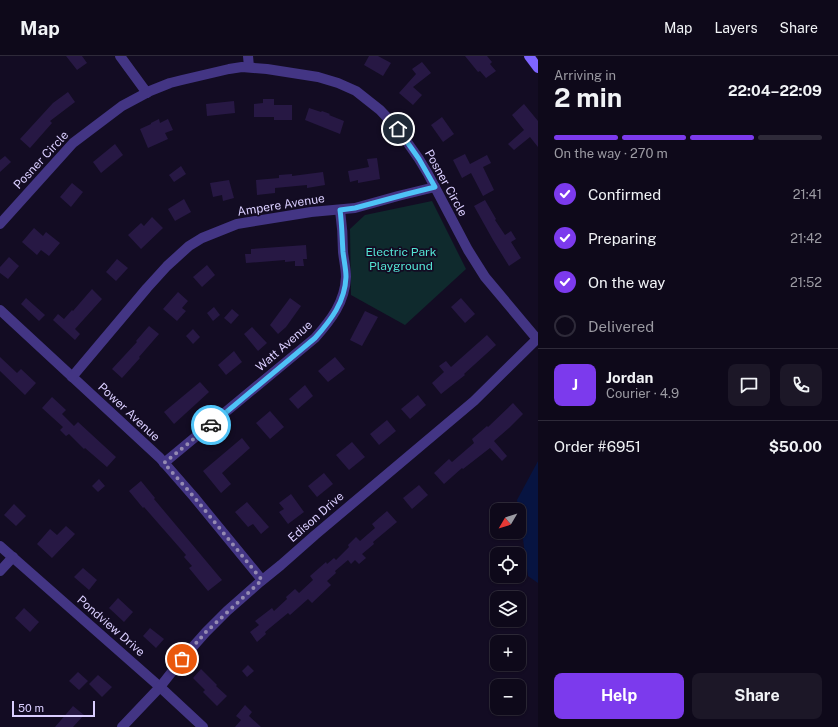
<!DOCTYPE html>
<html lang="en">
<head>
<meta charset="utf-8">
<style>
	:root { --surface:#0e091a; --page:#1c1727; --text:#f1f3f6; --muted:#9b9aa2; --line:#2e2a39; --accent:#7c3aed }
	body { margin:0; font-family:"Public Sans",sans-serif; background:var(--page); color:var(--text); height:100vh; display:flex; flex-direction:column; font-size:15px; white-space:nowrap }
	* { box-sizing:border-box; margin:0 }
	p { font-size:13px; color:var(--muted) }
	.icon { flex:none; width:22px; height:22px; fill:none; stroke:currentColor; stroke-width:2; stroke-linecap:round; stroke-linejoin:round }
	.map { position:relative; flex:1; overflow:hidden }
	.panel { display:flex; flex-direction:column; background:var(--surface); width:300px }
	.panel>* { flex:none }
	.needle { width:26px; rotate:231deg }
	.fabs { position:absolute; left:490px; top:447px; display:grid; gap:8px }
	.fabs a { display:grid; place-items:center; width:36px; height:36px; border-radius:8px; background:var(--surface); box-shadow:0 1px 3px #0004,0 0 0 1px var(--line); font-size:20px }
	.scale { position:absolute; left:12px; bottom:10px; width:83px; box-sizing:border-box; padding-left:4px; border:2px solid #daceff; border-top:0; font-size:11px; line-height:14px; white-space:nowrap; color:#daceff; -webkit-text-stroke:3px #130c23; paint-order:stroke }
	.pin { position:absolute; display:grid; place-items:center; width:34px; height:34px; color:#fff; margin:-17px; border:2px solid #fff; border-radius:50%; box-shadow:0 1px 4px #0007 }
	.courier { position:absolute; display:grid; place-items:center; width:40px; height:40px; margin:-20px; border:3px solid #4fc3f7; border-radius:50%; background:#fff; color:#222; box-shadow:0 1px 5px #0007 }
	.summary em { font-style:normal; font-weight:700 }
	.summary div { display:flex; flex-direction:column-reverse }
	.summary { display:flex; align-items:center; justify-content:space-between; height:68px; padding:0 16px }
	h1 { font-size:26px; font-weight:700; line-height:30px }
	.bar { display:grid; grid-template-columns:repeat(4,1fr); gap:6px 4px; align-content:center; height:48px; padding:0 16px }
	.bar i { height:5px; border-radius:3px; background:var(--line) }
	.bar .current { background:var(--accent) }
	.bar p { grid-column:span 4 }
	.line { display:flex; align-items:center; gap:10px; padding:0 16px; border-top:1px solid var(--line) }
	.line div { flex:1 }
	.round { display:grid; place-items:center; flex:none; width:42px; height:42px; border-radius:8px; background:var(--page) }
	ol { padding:0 16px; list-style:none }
	li { display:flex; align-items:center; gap:12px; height:44px }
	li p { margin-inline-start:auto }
	li .icon { padding:4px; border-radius:50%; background:var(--accent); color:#fff; stroke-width:4 }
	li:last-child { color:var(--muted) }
	li i { width:22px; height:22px; border:2px solid var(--line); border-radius:50% }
	.button { display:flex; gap:8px; margin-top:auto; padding:8px 16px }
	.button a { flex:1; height:46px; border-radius:8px; background:var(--accent); color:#fff; font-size:16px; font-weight:700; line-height:46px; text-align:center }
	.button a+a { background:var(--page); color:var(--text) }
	header { display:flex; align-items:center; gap:24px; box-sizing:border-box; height:56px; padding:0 20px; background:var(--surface); border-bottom:1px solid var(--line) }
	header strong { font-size:19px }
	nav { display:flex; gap:22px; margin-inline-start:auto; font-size:14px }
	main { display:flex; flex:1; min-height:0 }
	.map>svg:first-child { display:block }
	.green { fill:#0f2a2d }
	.water { fill:#071441 }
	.building { fill:#271844 }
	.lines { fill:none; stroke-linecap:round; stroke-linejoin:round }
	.street { stroke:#433584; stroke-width:10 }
	.secondary { stroke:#7e65ff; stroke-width:10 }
	.done { stroke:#948ab2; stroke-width:4; stroke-dasharray:0 7.2 }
	.route { stroke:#4fc3f7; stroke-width:5 }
	.labels { text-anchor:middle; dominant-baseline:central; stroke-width:3.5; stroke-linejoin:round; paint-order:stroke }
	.street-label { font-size:12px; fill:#daceff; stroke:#130c23 }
	.park-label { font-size:12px; fill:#54e5d4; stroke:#130c23 }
</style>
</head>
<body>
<header>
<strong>Map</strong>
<nav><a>Map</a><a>Layers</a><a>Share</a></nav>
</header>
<main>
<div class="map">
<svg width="538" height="671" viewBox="0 0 538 671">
	<rect width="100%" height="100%" fill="#130c23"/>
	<polygon class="green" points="432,145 466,213 405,269 351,239 350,173 365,159"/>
	<polygon class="water" points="538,405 538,527 528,520 519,454 517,444"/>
	<g class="building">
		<polygon points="66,0 82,0 87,7 77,14"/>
		<polygon points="369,0 378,0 391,7 383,20 364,9"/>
		<polygon points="465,0 487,0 492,6 490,8 496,15 486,22 480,15 478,16"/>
		<polygon points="422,6 431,17 413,31 422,39 413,49 399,37 416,18 412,13"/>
		<polygon points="68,36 75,46 50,65 52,67 30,92 20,83 53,47"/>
		<polygon points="263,43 274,43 274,49 292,49 292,64 274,64 274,61 254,61 254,48 263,47"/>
		<polygon points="234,45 235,57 207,60 206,48"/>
		<polygon points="524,48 538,65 538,91 530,81 514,94 508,88 524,74 512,59"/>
		<polygon points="309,52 321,56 322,55 330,58 329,59 344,65 340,78 305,64"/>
		<polygon points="442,61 454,78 443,86 431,69"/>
		<polygon points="159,63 160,67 168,63 173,74 165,77 168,83 148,92 140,73 151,68 151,67"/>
		<polygon points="115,88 123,99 101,117 93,106"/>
		<polygon points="465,98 470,108 487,99 491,107 483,111 494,134 483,140 471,117 462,122 453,104"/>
		<polygon points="5,100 11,106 0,116 0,104"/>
		<polygon points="377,102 380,123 358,127 358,124 350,126 348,115 369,111 367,103"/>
		<polygon points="181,110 186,118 174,126 169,119"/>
		<polygon points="323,116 325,129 307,132 307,129 275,132 275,137 257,139 256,124 279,122 279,119 292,118 292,120"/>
		<polygon points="229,124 234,142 223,145 222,139 213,141 210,127"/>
		<polygon points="72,127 83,136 71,151 60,141"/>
		<polygon points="184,143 191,156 175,165 168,153"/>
		<polygon points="485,144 496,163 495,164 505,179 511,175 516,183 511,186 521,202 509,210 493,184 474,150"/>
		<polygon points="152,161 163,172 141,193 128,179 141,167 144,170"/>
		<polygon points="34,172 43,180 46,176 60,187 49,200 41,194 37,199 22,186"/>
		<polygon points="306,189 307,203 303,203 304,210 295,210 295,205 285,206 285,204 246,207 245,198 251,198 251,193"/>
		<polygon points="9,201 19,210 8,223 0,217 0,211"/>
		<polygon points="117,203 128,212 116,225 106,216"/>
		<polygon points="207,209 215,219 202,231 193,221"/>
		<polygon points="92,233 102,243 75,273 80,278 75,284 53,264 58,258 64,263 72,254 73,255"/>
		<polygon points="178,236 188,245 182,252 186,255 177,265 163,253"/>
		<polygon points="26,242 45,259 39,265 21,248"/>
		<polygon points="290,242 301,250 286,271 278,278 270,269"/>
		<polygon points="461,242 475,258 465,267 451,251"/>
		<polygon points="214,251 220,259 213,265 207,257"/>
		<polygon points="232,253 239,259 231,268 224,262"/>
		<polygon points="365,255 378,261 362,290 350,284"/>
		<polygon points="149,270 159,278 139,301 140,302 122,322 112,313 137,286 136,285"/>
		<polygon points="252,271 267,287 258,295 244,278"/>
		<polygon points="193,273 200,281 193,288 186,280"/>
		<polygon points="487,279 496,289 464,318 465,319 441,338 432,327 444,316 439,310 446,305 451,311"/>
		<polygon points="234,295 242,306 226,319 218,309"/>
		<polygon points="0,301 17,317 21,313 36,327 25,339 0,315"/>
		<polygon points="335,301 345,313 328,326 318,315"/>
		<polygon points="200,326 209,336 174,368 164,356"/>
		<polygon points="305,329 313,340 298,353 289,343"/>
		<polygon points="418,339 426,349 410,363 401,353"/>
		<polygon points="52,341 66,354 62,358 74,370 78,366 116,401 107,411 85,392 84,393 69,378 66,380 60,374 63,371 42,352"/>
		<polygon points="513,347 523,358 509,372 494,385 507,400 502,405 490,392 463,413 462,412 444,428 434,417 449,403 452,406 474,387 472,383 487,370 488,371"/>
		<polygon points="270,355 284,371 270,383 256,367"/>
		<polygon points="387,364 396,375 379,389 370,378"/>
		<polygon points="242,382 250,392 222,417 231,428 221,437 203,415"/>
		<polygon points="352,386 365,401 349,414 336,399"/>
		<polygon points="324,417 333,428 317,441 308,430"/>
		<polygon points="99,423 105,430 98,436 92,430"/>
		<polygon points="141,425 155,442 154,443 222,524 208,535 189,512 192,510 184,501 186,499 144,451 143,452 129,435"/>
		<polygon points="419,429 428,439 412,453 403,442"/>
		<polygon points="291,438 304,456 288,468 279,456 284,453 279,447"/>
		<polygon points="247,446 269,471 261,478 253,468 248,471 235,456"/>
		<polygon points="14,448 26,460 16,470 4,459"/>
		<polygon points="387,455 397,466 373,486 374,488 362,498 366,502 359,508 355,504 351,508 348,504 335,515 336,517 327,525 331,529 312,547 308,543 290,559 288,557 265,576 266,578 257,586 250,576 259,569 255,565 272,552 274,555 287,543 286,541 295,533 299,537 313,524 310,520 326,506 327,508 334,502 336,504 349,491 348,489 356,481 360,485 375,472 372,468"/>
		<polygon points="66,470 75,478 52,502 37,488 50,473 57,479"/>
		<polygon points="83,512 97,524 89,534 74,521"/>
		<polygon points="118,542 133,556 124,566 109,552"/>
		<polygon points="24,552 39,566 30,576 15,562"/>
		<polygon points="150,572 164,583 156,592 143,580"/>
		<polygon points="248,609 254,615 247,621 242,615"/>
		<polygon points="201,613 217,629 216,630 227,640 217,650 203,636 205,634 193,622"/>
		<polygon points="78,616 88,625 79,634 69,625"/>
		<polygon points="98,619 112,631 102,641 89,628"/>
		<polygon points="245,649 252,656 249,660 261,671 235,671 241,664 236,660"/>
		<polygon points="73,650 84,659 73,671 55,671"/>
	</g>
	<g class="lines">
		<g class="street">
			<polyline points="120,0 147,37"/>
			<polyline points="248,0 249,11"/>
			<polyline points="0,168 73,87 122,50 150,35 170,27 182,24 229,13 242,11 267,13 318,21 338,27 356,35 380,54 398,73 419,103 428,118 468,194 485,221 537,283"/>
			<polyline points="0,254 160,402 194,441 262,524"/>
			<polyline points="72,321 147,232 167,210 189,190 202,182 237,168 311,156 355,152 398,140 435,131"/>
			<path d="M164 407 315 282C331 264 345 246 346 221 346 213 344 205 343 196 343 182 342 168 340 154"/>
			<polyline points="0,490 160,631 203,671"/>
			<polyline points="0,515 13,501"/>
			<polyline points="122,671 160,631 182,603 206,576 227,555 260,526 281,509 315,479 474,345 538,282"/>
		</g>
		<polyline class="secondary" points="529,0 538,12"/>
	</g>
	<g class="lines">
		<polyline class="done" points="182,603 206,576 262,524 194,441 164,407 211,369"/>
		<path class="route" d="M211 369 315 282C331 264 345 246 346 221 346 213 344 205 343 196 342 182 342 168 340 154L355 152 407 138 435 131 419 103 398 73"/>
	</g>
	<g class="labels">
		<g class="street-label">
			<text transform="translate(41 104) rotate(-47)">Posner Circle</text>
			<text transform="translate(446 127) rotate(61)">Posner Circle</text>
			<text transform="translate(281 149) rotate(-9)">Ampere Avenue</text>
			<text transform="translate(284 290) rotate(-41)">Watt Avenue</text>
			<text transform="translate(129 356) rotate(43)">Power Avenue</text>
			<text transform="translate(316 461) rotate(-41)">Edison Drive</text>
			<text transform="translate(111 570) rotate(41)">Pondview Drive</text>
		</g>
		<g class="park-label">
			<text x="401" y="196">Electric Park<tspan x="401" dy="14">Playground</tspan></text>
		</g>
	</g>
</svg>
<div class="fabs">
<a><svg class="needle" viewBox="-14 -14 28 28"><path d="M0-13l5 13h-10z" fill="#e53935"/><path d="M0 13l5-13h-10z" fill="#9b9aa2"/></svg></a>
<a><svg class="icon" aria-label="locate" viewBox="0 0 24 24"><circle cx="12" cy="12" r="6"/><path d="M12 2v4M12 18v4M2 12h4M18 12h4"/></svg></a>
<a><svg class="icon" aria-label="layers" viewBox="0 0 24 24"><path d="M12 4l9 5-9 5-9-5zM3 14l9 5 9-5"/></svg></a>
<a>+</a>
<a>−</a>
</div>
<div class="scale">50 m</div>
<div class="pin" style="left:182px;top:603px;background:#ea580c"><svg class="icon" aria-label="bag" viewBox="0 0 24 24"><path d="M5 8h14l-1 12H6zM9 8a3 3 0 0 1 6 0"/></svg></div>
<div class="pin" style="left:398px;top:73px;background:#1f2937"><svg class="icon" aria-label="home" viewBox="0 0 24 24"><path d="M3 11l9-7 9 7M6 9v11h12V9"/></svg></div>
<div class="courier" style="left:211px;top:369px"><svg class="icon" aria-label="car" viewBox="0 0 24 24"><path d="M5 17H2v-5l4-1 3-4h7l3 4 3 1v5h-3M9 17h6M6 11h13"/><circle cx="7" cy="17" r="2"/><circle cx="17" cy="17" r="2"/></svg></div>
</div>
<section class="panel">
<div class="summary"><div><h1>2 min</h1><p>Arriving in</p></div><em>22:04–22:09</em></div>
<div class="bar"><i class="current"></i><i class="current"></i><i class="current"></i><i></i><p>On the way · 270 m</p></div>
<ol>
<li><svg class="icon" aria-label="check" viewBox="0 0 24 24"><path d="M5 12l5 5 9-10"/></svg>Confirmed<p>21:41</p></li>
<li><svg class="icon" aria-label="check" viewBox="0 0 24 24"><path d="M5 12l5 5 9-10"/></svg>Preparing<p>21:42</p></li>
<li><svg class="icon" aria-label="check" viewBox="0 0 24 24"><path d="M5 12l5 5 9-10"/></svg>On the way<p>21:52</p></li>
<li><i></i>Delivered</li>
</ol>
<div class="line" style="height:72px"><b class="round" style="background:var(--accent);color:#fff">J</b><div><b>Jordan</b><p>Courier · 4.9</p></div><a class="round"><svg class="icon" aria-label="chat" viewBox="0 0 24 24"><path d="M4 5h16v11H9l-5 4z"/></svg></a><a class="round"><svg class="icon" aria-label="phone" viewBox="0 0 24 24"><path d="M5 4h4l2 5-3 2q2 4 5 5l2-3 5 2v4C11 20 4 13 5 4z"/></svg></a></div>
<div class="line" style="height:52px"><div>Order #6951</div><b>$50.00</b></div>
<div class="button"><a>Help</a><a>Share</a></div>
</section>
</main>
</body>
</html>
